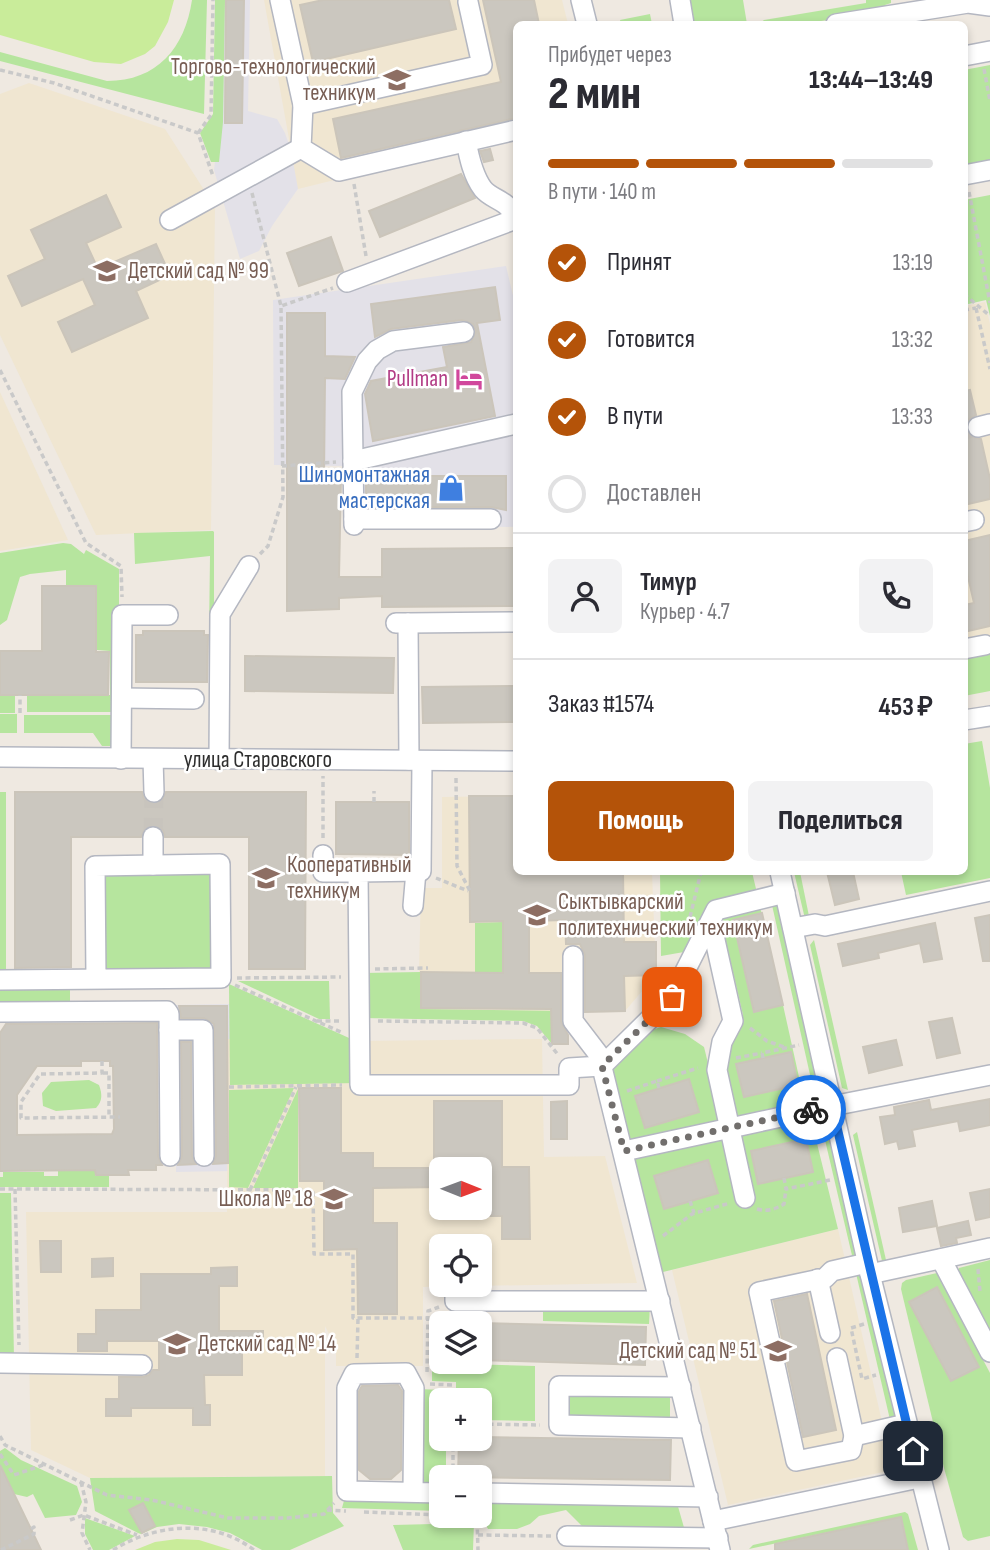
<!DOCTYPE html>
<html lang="ru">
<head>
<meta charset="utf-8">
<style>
	:root { --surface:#fff; --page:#f2f2f3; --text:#2b2b33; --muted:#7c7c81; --line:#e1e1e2; --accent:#b45309 }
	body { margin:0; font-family:"Sofia Sans Condensed",sans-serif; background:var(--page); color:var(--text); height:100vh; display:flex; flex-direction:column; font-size:26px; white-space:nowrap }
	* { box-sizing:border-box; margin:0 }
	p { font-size:23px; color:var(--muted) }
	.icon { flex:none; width:38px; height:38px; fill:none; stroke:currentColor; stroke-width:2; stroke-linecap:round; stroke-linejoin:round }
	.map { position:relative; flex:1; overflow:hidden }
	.details { position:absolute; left:513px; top:21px; width:455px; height:854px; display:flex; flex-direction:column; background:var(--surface); border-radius:10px; box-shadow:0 4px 10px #0003 }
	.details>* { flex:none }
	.needle { width:46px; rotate:91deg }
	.fabs { position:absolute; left:429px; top:1157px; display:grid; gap:14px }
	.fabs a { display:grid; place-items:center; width:63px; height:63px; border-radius:10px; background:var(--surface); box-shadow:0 4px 10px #0003; font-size:35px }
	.pin { position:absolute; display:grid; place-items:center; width:60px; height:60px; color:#fff; margin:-30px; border-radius:14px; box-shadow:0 4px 10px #0006 }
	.courier { position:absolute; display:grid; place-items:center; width:70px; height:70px; margin:-35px; border:5px solid #1a73e8; border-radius:50%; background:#fff; color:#222; box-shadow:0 2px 9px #0007 }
	.head em { font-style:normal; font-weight:800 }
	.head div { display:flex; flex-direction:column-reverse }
	.head { display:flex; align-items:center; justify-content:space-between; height:119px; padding:0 35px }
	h1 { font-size:46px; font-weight:800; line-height:52px }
	.bar { display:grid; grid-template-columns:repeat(4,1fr); gap:10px 7px; align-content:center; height:84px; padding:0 35px }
	.bar i { height:9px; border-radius:5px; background:var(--line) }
	.bar .on { background:var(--accent) }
	.bar p { grid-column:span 4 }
	.line { display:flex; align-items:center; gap:18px; padding:0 35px; border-top:2px solid var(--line) }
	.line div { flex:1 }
	.round { display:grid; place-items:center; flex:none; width:74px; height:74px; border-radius:10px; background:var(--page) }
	ol { padding:0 35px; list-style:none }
	li { display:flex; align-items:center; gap:21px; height:77px }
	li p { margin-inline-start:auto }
	li .icon { padding:7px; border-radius:50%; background:var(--accent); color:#fff; stroke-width:4 }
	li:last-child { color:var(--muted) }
	li i { width:38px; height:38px; border:4px solid var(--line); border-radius:50% }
	.primary-button { display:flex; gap:14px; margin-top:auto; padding:14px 35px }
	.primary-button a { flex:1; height:80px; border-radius:10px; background:var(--accent); color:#fff; font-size:28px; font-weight:800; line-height:80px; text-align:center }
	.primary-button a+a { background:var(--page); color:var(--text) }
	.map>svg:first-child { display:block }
	.industrial { fill:#e3e1e8 }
	.education { fill:#f0e6d1; fill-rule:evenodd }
	.green { fill:#b6e59e }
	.pitch { fill:#c9ec9a }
	.building { fill:#cbc7bf; stroke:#cbc5ba; stroke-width:2; fill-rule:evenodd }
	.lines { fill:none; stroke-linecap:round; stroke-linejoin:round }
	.minor-tunnel { stroke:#c8c4bd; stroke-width:19; stroke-dasharray:19 10; stroke-linecap:butt }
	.minor-casing { stroke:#b4b7c1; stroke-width:22 }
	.path { stroke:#c9c9c9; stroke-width:3.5; stroke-dasharray:5 3.5; stroke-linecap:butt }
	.minor { stroke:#fff; stroke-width:19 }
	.done { stroke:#726f6d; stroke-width:7; stroke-dasharray:0 12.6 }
	.route { stroke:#1a73e8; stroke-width:9 }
	.labels { text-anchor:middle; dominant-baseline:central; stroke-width:5; stroke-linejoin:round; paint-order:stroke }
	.education-label { font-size:23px; fill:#785e54; stroke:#fff; text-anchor:start }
	.hotel-label { font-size:23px; fill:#b23c85; stroke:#fff; text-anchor:end }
	.shop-label { font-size:23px; fill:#366cbe; stroke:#fff; text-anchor:end }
	.street-label { font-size:23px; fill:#2e2e2e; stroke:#fff }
</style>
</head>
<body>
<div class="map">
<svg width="990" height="1550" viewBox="0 0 990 1550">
	<rect width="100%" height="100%" fill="#efe9e1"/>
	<g class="industrial">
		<polygon points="221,0 250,0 248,111 277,119 285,133 302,183 272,226 259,251 240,259 214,170 219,129"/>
		<polygon points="506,266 516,308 516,527 346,524 346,466 274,465 273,300"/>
		<polygon points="231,1004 232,1171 176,1172 176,1005"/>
	</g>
	<g class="education">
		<polygon points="264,0 562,0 568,24 516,24 516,135 298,189"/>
		<polygon points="29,83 165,129 215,207 211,530 96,535 0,335 0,94"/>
		<polygon points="985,302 990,324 990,672 964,672 964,306"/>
		<polygon points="0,392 68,540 0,551"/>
		<polygon points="516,796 516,872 652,872 656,975 625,1011 418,1012 421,888 442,888 442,797"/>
		<path d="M228 1039 360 1041 542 1039 544 1157 605 1156 637 1283 423 1287V1366H336V1348L325 1326V1476L90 1478 31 1450 26 1212H227ZM441 1169H480V1208H441ZM441 1246H480V1284H441Z"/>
		<polygon points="838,1229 893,1470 728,1505 672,1270"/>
	</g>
	<g class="green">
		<path d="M192 0H207L204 114 0 61V52L107 81C157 81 185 48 192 0Z"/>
		<polygon points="215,0 225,0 223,122 219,162 211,162 200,133 213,114"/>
		<polygon points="691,0 743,0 747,24 691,24 688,5"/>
		<polygon points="866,0 891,0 891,3 885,5 885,11 802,24 759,24 764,20 866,3"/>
		<polygon points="650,14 652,24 621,24 620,20"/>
		<polygon points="990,65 990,162 964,166 964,70"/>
		<polygon points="990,195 990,316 986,300 964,305 964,200"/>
		<polygon points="213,531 214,532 214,635 209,635 210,556 135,564 134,533"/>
		<polygon points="63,543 71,544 84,554 86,550 119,569 119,712 27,712 27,696 110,695 110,651 97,650 97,585 66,585 66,570 30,574 20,577 7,620 0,625 0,553"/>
		<polygon points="990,651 990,691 964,696 964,657"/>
		<rect x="0" y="696" width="15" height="17"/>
		<rect x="0" y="714" width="17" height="19"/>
		<polygon points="24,715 119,715 118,746 102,746 93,733 24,733"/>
		<polygon points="982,741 990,788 990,878 906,895 901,872 964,872 964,744"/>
		<rect x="0" y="792" width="6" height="177"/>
		<polygon points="213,869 214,973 103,974 102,871"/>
		<polygon points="660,872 752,872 757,893 709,907 684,952 661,956"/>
		<polygon points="794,872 800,872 810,921 805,919"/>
		<polygon points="772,905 779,905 821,1095 815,1097"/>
		<polygon points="759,907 762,913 734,920 755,1012 783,1005 805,1104 738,1121 722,1071 743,1015 721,921 722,917"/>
		<polygon points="502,922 502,972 475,972 475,923"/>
		<polygon points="814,940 848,1090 842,1088 810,945"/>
		<polygon points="420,972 420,1009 562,1011 567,1013 568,1024 552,1025 552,1044 537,1026 523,1021 363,1018 363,973"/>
		<polygon points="238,981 329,981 330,1019 319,1019"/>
		<polygon points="0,983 70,983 70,1001 0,1002"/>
		<polygon points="229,984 358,1042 358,1083 230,1085"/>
		<polygon points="661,1027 685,1034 704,1047 721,1116 718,1124 630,1143 610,1070 652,1030"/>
		<path d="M89 1080 99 1085C102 1093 103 1101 96 1108L56 1111 43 1106 42 1093 51 1082Z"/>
		<polygon points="294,1088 248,1188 229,1187 229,1090"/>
		<polygon points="298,1089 298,1188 253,1188"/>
		<polygon points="811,1119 838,1229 663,1272 660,1270 632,1160 634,1157 722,1138 752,1202 754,1199 740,1132"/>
		<polygon points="857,1132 886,1260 882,1261 853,1135"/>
		<polygon points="825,1140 830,1140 860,1262 854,1264"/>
		<polygon points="58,1171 95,1171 95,1176 109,1176 109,1187 0,1187 0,1177 3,1177 3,1172 44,1172 44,1176 58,1176"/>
		<polygon points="0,1193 11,1193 14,1359 0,1355"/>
		<polygon points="990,1260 990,1335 957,1272 959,1268"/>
		<polygon points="859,1268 898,1418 891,1424 855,1269"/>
		<polygon points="937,1273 990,1373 990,1536 968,1541 963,1537 944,1468 901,1289 902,1283 906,1280"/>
		<polygon points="543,1305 650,1305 649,1324 543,1321"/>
		<polygon points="432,1363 535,1366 535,1421 480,1420 480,1400 456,1400 456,1382 432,1381"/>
		<polygon points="416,1389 446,1390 446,1400 441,1400 441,1438 446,1439 446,1477 441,1477 441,1489 415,1488"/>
		<polygon points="566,1390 670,1393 670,1422 565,1421"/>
		<polygon points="893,1431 900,1432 908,1464 906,1469 902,1471"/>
		<polygon points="5,1448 21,1460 77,1486 82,1502 76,1515 45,1518 33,1494 27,1497 14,1494 0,1465 0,1451"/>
		<polygon points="332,1476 333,1513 344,1526 290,1550 262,1550 230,1533 207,1527 179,1524 157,1527 141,1534 138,1533 95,1511 90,1478"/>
		<polygon points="345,1497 441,1498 441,1511 342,1508"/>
		<polygon points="480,1499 677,1503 685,1531 584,1528 566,1510 539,1516 530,1524 517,1529 488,1529 480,1513"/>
		<polygon points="905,1512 908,1514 918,1550 908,1550 900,1517 749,1549 753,1545"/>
		<polygon points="85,1518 135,1536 109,1550 93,1550 85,1534"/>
		<polygon points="474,1523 473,1550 403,1550 393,1525"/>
	</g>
	<g class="pitch">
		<polygon points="0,0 174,0 168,22 155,46 145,54 121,64 94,62 0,35"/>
		<polygon points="177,1539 199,1540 231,1550 135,1550 155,1542"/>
	</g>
	<g class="building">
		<polygon points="226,0 244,0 242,123 225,123"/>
		<polygon points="323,0 449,0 456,29 313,62 300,5"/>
		<polygon points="483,0 534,0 539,24 516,24 516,118 341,158 333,119 501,82"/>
		<polygon points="490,149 493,160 484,162 480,151"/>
		<polygon points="461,174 475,198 380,237 369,211"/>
		<polygon points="106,195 121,227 86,243 98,269 156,244 170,275 136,291 148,318 72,352 58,322 95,305 83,279 22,306 8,276 45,259 31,230"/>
		<polygon points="331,237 343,271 299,286 287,253"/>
		<polygon points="495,287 500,320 477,323 495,416 373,441 365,394 371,381 447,367 443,347 471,342 476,331 473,324 462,320 391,329 375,337 371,304"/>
		<polygon points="287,313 325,313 325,356 355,357 345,379 325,378 324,477 341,477 339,577 382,577 382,549 516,548 516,606 382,607 382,596 339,598 339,609 287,611"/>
		<polygon points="970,390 976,415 969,419 966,429 970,436 981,439 990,479 990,499 964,505 964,391"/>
		<polygon points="366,476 506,476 506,510 491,507 366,507"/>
		<polygon points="990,535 990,626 964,632 964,605 974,603 964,559 964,541"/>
		<polygon points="42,586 96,586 96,652 109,652 108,695 0,695 0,651 42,651"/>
		<polygon points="143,631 204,631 204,635 208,635 207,682 136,682 136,635 143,635"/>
		<polygon points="245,656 394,658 393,693 245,691"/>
		<polygon points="516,686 516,722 423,723 422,687"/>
		<polygon points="15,792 142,792 144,799 154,804 161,802 166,792 306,792 305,969 249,969 249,837 165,837 163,830 154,825 146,827 141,837 71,837 71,967 15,968"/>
		<polygon points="469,796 516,796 516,872 623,872 624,942 656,942 656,975 624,976 625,1011 585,1012 585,955 580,944 566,944 565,920 529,921 529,973 561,973 561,1021 568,1035 568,1044 552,1044 551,1009 421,1008 421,972 503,973 503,921 470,922"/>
		<polygon points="336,802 409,802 409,855 336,854"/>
		<polygon points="827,872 853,872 859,899 835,905"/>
		<polygon points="762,913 783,1005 754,1012 733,920"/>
		<polygon points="990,915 990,961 983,961 975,918"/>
		<polygon points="935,923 942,959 924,962 920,943 878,953 879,958 843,966 838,944"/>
		<polygon points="179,1006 227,1006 228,1163 213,1164 216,1156 214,1024 204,1018 181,1018"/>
		<polygon points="952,1018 960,1053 937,1058 929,1022"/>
		<path d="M157 1023 158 1156 162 1165H156V1170H128L129 1175H96L95 1170 0 1171V1033L6 1024ZM81 1061H110V1066H113L114 1129 112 1134 17 1135V1095L37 1066H81Z"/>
		<polygon points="896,1040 902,1065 869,1073 863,1047"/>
		<polygon points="181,1042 191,1042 192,1156 196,1164 178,1165 182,1156"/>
		<polygon points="791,1052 798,1085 744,1097 736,1064"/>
		<polygon points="689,1079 699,1112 645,1128 635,1096"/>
		<polygon points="299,1088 341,1088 341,1153 373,1153 373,1168 434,1168 434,1101 502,1101 502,1167 529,1167 530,1239 502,1239 502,1216 480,1216 480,1169 441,1169 441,1187 373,1188 373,1223 397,1223 397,1314 358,1314 357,1249 324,1250 324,1181 300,1181"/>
		<polygon points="990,1099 990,1125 960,1131 958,1121 912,1130 915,1146 899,1149 897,1141 885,1144 880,1117 895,1115 894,1107 929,1100 931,1110"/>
		<polygon points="567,1101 567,1139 551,1139 551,1102"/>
		<polygon points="806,1139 813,1172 758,1184 751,1151"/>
		<polygon points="708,1160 718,1193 664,1209 654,1176"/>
		<polygon points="990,1189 990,1217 976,1220 970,1193"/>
		<polygon points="932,1201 937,1226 903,1232 899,1208"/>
		<polygon points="968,1221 971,1235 956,1238 957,1243 941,1246 937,1228"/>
		<polygon points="40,1241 61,1241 61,1272 41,1272"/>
		<polygon points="113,1258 113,1276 92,1277 92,1259"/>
		<polygon points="237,1267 237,1286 219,1286 219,1331 263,1331 263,1350 242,1350 242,1375 204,1375 205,1405 210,1405 210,1425 193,1425 193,1408 131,1408 131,1416 106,1416 106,1399 119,1399 119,1377 143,1377 149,1375 153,1370 159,1370 159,1341 107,1341 107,1351 78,1351 78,1334 96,1334 96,1310 141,1310 141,1274 211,1274 211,1268"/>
		<polygon points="937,1287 979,1367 951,1381 909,1302"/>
		<polygon points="807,1294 836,1430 803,1437 774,1301"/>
		<polygon points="480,1323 646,1327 645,1365 480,1360"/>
		<polygon points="398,1385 402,1391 401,1470 391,1479 370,1479 359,1470 359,1391 362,1386"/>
		<polygon points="480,1437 671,1440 670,1480 458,1477 459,1438"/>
		<polygon points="0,1465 31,1529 41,1550 0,1550"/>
		<polygon points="143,1503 155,1526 142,1533 129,1510"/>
		<polygon points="901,1517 908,1550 775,1550 775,1544"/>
	</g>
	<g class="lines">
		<g class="minor-tunnel">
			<polyline points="964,430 978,427"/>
			<polyline points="153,837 154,792"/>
		</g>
		<defs>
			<g id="minor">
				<polyline points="280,0 303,105 482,65 468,2"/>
				<polyline points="581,0 587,24"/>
				<polyline points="680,0 684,24"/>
				<polyline points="836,24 968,3 990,6"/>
				<polyline points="964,56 990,51"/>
				<polyline points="303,105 301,148 339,171 516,130"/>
				<path d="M466 141C469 157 473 176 483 189 492 200 505 198 516 217"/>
				<polyline points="964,175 990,170"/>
				<polyline points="170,220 301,148"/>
				<polyline points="347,282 516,219"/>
				<polyline points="978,427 990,424"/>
				<polyline points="353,461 516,424"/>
				<polyline points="354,519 491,519"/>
				<polyline points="964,522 974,520"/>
				<polyline points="354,525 352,392 367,361 377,350 393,341 464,332"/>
				<polyline points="396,623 408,623 409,760"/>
				<polyline points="408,623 516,622"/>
				<polyline points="964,649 985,645"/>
				<polyline points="122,698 194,699"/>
				<polyline points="964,720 990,716"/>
				<polyline points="0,757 516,761"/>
				<polyline points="121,759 122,615 168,615"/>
				<polyline points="153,759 154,792"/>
				<polyline points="219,760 220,614 249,566"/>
				<polyline points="422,761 421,871 358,872 360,1085 569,1085 569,1068 602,1066 672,997 716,910 785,893"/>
				<polyline points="323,855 323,872 358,872"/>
				<polyline points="153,865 153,837"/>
				<polyline points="780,872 870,1274 939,1550"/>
				<polyline points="413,906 416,871"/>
				<polyline points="711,922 733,1021 722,1042 717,1070 745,1198"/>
				<polyline points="793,928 815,924 825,926 990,891"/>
				<polyline points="573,956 573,1021 599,1055 720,1550"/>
				<polyline points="0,980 221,978 220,864 95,866 96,979"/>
				<polyline points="0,1012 167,1011 169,1014 170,1156"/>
				<polyline points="169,1030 203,1030 204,1156"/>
				<polyline points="624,1151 832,1106 990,1075"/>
				<polyline points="941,1259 990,1352"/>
				<polyline points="870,1274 990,1248"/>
				<polyline points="818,1279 830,1333"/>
				<polyline points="455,1284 455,1301 660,1301"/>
				<polyline points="837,1358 854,1436 906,1424"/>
				<polyline points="0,1363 142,1365"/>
				<polyline points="681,1387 559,1386 559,1425 691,1428"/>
				<polyline points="854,1436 851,1450 796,1461 759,1292 825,1278 832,1271 867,1263"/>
				<polyline points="413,1492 414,1388 406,1373 354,1374 347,1388 347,1491 441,1493"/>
				<polyline points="480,1493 708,1497"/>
				<polyline points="713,1521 919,1478"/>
				<polyline points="567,1536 718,1538"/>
			</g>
		</defs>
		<use href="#minor" class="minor-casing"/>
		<g class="path">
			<polyline points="984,69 990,101"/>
			<polyline points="0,70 54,83 198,133 213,176"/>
			<polyline points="198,133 211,115 213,0"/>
			<polyline points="354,184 366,256"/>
			<polyline points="969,192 990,303"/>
			<polyline points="252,193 281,306"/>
			<polyline points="964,294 990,316"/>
			<polyline points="976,308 990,369"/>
			<polyline points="964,310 976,308"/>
			<polyline points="0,370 86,543 121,566 122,597"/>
			<polyline points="282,466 336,462"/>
			<polyline points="260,554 268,546 283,497 281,306 333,288"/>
			<polyline points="20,713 20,695"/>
			<polyline points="456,778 457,866 470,891"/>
			<polyline points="374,802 374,791"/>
			<polyline points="323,838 323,776"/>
			<polyline points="436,878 468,891"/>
			<polyline points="690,917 701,872"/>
			<polyline points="375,969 428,968"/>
			<polyline points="237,978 341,977"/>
			<polyline points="235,985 343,1033"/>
			<polyline points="317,1021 342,1021"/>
			<polyline points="378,1021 523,1023 537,1028 559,1056"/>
			<polyline points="750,1028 767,1041 787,1048"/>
			<polyline points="736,1058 762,1053"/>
			<polyline points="763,1058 762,1053 799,1045"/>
			<polyline points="102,1061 102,1073 40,1074 21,1102 21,1118 120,1117"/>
			<polyline points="103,1073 109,1073 109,1117"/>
			<polyline points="657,1081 698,1068"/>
			<polyline points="229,1087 342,1085"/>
			<polyline points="627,1091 657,1081 659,1088"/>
			<polyline points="784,1178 786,1189 830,1180"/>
			<polyline points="0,1189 313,1190 314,1254 353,1254 353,1318 428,1318"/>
			<polyline points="15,1189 19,1345"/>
			<polyline points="250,1190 296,1087"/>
			<polyline points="690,1201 694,1213"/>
			<path d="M757 1209C767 1212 776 1209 784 1204L786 1189"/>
			<polyline points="663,1236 692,1214 730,1203"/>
			<polyline points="978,1269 980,1292"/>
			<polyline points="864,1324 851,1328 862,1379 876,1375"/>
			<polyline points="357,1358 358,1318"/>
			<polyline points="427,1372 428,1311 439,1307"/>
			<polyline points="430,1384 452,1385 453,1400"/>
			<polyline points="480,1424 540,1425"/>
			<polyline points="0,1436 5,1445 107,1495 152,1500 228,1518 288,1518 324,1514 334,1503"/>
			<polyline points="0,1454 14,1475 43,1465"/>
			<polyline points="453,1477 453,1438"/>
			<polyline points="81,1482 86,1502 82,1533 90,1550"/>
			<polyline points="327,1510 346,1511"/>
			<polyline points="364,1512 441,1515"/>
			<polyline points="446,1516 477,1518 478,1550"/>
			<polyline points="70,1520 84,1515 137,1535"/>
			<polyline points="478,1535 551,1536"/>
			<polyline points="1,1550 34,1534 34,1527 31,1529"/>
			<path d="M113 1550C155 1524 212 1518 254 1550"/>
		</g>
		<use href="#minor" class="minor"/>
	</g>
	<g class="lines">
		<polyline class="done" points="672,997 602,1066 624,1151 811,1110"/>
		<polyline class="route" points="811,1110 832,1106 913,1451"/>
	</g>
	<defs>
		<symbol id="university-bare" viewBox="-9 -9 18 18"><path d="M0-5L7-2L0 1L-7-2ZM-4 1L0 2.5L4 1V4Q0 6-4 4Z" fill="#8d6e63" stroke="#fff" stroke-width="2.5" paint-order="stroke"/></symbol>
		<symbol id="school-bare" viewBox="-9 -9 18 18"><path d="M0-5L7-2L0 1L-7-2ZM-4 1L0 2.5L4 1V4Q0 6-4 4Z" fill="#8d6e63" stroke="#fff" stroke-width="2.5" paint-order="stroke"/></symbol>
		<symbol id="hotel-bare" viewBox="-9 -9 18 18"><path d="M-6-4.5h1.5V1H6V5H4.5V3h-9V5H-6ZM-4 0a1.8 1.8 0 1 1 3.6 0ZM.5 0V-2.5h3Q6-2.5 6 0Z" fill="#d1479c" stroke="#fff" stroke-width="2.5" paint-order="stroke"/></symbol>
		<symbol id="shop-bare" viewBox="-9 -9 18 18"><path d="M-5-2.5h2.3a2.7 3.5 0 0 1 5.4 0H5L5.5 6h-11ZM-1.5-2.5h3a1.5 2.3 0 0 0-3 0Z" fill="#3f7fe0" stroke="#fff" stroke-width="2.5" paint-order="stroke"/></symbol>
	</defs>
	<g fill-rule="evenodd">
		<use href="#university-bare" x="378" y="61" width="38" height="38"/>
		<use href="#school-bare" x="88" y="252" width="38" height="38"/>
		<use href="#hotel-bare" x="450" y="360" width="38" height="38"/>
		<use href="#shop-bare" x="432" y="469" width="38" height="38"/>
		<use href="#university-bare" x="247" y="859" width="38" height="38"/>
		<use href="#university-bare" x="518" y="896" width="38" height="38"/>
		<use href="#school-bare" x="315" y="1180" width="38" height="38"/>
		<use href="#school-bare" x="158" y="1325" width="38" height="38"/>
		<use href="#school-bare" x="759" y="1332" width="38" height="38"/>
	</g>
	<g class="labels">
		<g class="education-label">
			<text x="376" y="67" text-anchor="end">Торгово-технологический<tspan x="376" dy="26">техникум</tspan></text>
			<text x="128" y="271">Детский сад № 99</text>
			<text x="287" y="865">Кооперативный<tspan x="287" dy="26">техникум</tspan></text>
			<text x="558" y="902">Сыктывкарский<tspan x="558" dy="26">политехнический техникум</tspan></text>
			<text x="313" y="1199" text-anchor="end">Школа № 18</text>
			<text x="198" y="1344">Детский сад № 14</text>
			<text x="757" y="1351" text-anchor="end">Детский сад № 51</text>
		</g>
		<g class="hotel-label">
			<text x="448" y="379">Pullman</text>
		</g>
		<g class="shop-label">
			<text x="430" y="475">Шиномонтажная<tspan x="430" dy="26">мастерская</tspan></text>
		</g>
		<g class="street-label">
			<text x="258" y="760">улица Старовского</text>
		</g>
	</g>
</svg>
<div class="fabs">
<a><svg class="needle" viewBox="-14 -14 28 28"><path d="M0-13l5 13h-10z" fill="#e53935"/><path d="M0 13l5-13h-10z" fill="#7c7c81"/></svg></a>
<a><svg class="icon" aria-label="locate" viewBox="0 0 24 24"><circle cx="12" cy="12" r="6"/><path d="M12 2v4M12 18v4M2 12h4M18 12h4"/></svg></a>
<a><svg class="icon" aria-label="layers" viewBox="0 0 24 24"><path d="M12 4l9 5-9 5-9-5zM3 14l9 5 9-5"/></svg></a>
<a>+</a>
<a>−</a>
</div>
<div class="pin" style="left:672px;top:997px;background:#ea580c"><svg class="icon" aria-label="bag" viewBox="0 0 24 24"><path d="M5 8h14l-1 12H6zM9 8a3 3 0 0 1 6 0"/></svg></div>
<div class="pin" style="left:913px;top:1451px;background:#1f2937"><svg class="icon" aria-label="home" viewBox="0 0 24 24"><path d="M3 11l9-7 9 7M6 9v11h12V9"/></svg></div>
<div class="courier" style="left:811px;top:1110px"><svg class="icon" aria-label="bike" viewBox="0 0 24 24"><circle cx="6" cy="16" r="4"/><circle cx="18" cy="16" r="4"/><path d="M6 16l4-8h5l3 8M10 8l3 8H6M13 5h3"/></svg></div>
<section class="details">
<div class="head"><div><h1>2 мин</h1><p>Прибудет через</p></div><em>13:44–13:49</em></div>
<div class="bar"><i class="on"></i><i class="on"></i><i class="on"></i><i></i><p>В пути · 140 m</p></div>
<ol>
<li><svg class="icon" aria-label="check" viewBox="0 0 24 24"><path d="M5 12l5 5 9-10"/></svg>Принят<p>13:19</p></li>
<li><svg class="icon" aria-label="check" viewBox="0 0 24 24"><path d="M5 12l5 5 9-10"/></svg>Готовится<p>13:32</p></li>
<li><svg class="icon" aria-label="check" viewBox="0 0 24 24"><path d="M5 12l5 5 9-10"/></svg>В пути<p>13:33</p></li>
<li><i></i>Доставлен</li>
</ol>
<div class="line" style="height:126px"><a class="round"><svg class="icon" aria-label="person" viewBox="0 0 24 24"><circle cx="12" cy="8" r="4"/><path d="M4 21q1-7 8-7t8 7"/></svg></a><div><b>Тимур</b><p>Курьер · 4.7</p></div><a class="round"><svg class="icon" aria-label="phone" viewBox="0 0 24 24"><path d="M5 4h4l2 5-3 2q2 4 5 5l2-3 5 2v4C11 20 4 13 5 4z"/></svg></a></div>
<div class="line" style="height:91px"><div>Заказ #1574</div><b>453 ₽</b></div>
<div class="primary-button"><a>Помощь</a><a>Поделиться</a></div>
</section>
</div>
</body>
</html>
